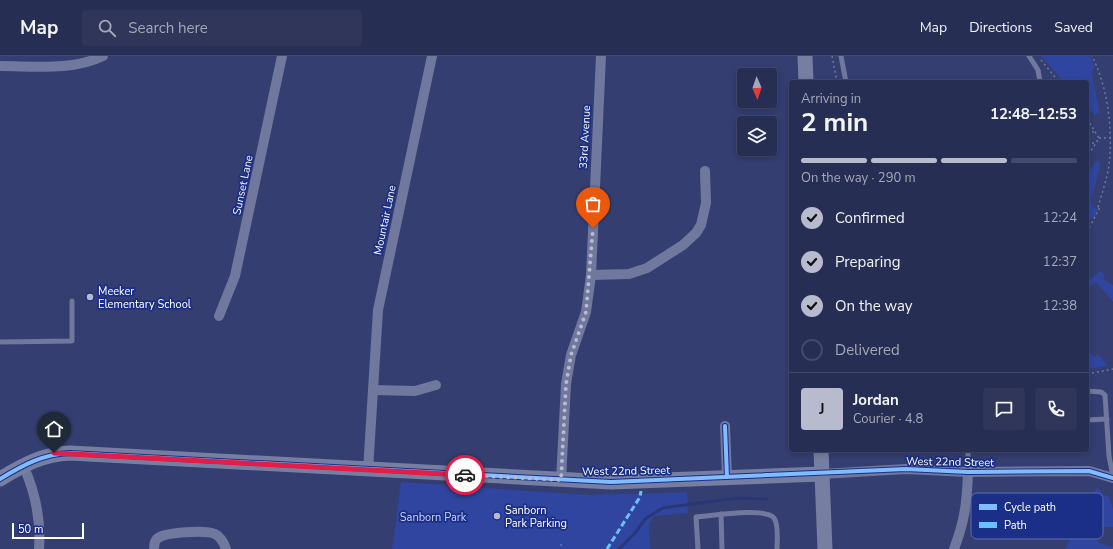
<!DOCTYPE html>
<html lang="en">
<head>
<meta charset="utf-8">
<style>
	:root { --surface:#272e54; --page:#2f365a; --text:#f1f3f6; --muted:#a4a8b8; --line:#434a6b; --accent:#b8bbcd }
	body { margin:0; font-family:"Nunito Sans",sans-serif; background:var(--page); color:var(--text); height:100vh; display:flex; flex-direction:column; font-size:15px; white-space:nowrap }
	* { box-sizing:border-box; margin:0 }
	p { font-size:13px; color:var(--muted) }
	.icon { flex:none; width:22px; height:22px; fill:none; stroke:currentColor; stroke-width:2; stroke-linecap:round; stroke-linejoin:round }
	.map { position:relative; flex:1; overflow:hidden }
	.sheet { position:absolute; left:789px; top:24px; width:300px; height:372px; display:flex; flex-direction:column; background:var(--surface); border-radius:4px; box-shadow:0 2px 6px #0003,0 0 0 1px var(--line) }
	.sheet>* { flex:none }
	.needle { width:26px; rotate:178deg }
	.fabs { position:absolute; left:737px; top:12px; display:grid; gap:8px }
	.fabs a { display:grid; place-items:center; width:40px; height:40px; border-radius:4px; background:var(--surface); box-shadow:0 2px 6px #0003,0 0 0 1px var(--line); font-size:20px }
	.scale { position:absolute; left:12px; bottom:10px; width:72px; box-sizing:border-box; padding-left:4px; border:2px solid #fff; border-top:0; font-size:11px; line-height:14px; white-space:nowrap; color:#fff; -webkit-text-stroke:3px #1b2f88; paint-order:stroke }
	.pin { position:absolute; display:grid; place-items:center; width:34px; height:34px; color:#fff; margin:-41px -17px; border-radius:50% 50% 50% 0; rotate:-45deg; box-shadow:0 0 4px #0007 }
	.pin .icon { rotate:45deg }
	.courier { position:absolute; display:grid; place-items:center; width:40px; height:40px; margin:-20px; border:3px solid #e11d48; border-radius:50%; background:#fff; color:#222; box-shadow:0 1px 5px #0007 }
	.summary em { font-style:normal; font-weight:700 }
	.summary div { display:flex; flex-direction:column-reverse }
	.summary { display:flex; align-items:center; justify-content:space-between; height:68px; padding:0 12px }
	h1 { font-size:26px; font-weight:700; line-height:30px }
	.bar { display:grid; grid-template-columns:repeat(4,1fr); gap:6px 4px; align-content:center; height:48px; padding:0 12px }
	.bar i { height:5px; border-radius:3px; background:var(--line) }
	.bar .selected { background:var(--accent) }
	.bar p { grid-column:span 4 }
	.line { display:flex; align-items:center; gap:10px; padding:0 12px; border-top:1px solid var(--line) }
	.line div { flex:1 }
	.round { display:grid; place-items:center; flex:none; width:42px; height:42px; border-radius:4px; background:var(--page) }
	ol { padding:0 12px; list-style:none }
	li { display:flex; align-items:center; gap:12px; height:44px }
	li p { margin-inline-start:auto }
	li .icon { padding:4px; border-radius:50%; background:var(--accent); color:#111; stroke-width:4 }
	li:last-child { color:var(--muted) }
	li i { width:22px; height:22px; border:2px solid var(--line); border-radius:50% }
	header { display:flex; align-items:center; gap:24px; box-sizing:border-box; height:56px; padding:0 20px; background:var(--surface); border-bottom:1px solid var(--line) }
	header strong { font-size:19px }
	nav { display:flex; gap:22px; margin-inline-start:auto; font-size:14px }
	.search { width:280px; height:36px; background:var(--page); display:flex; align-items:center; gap:10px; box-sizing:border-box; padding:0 14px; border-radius:4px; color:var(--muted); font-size:15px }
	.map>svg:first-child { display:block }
	.green { fill:#2f459f }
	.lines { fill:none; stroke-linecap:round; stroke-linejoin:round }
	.stream { stroke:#293779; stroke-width:3 }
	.path { stroke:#70789d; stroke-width:1.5; stroke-dasharray:2 3; stroke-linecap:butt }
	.lane { stroke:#70789d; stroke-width:5 }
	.street { stroke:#70789d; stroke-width:10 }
	.secondary { stroke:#767ea1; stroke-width:15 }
	.quiet { stroke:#69befc; stroke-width:3; stroke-dasharray:6 3; stroke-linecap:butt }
	.cycleway-casing { stroke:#1b2f88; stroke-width:6 }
	.cycleway { stroke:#80bcff; stroke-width:4 }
	.done { stroke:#b8bbcd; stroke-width:4; stroke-dasharray:0 7.2 }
	.route { stroke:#e11d48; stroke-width:5 }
	.poi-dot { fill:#b8bbcd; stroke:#1b2f88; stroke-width:1.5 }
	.labels { text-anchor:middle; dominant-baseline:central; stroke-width:3.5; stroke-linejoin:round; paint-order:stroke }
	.street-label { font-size:11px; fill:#fff; stroke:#1b2f88 }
	.poi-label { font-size:11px; fill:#fff; stroke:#1b2f88; text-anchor:start }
	.park-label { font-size:11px; fill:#c9d3f9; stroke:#1b2f88 }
	.key { fill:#1b2f88; stroke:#5f6dac; stroke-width:1 }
	.key-label { font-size:11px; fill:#fff }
</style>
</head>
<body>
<header>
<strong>Map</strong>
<div class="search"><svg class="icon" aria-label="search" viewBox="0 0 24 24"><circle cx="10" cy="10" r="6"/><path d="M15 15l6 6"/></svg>Search here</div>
<nav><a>Map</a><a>Directions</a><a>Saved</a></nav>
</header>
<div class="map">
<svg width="1113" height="493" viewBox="0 0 1113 493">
	<rect width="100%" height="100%" fill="#343e70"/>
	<g class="green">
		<path d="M1041 0H1090L1095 11 1092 15V19L1100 57 1095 59C1085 51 1087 38 1087 26H1064Z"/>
		<polygon points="1096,105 1099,105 1100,110 1091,145 1093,151 1098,153 1094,162 1093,161 1087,168 1087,120"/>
		<polygon points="1101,215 1105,219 1103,223 1113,229 1113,246 1096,226 1091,230 1088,225"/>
		<polygon points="1087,293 1094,301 1098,298 1108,310 1087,313"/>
		<polygon points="401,426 589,439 687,436 688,457 654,460 649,468 650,493 392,493"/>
		<polygon points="1097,431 1103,438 1109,441 1113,453 1113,471 1101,471 1094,480 1095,483 1100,487 1113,491 1113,493 1065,493"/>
	</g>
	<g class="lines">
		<polyline class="stream" points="619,493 635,477 646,462 663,452 736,442 767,443"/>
		<g class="path">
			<polyline points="832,0 837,26"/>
			<polyline points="1041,4 1059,26"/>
			<polyline points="1087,63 1099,82 1087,101"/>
			<polyline points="1087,76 1095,76"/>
			<polyline points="1099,82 1110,82"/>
			<polyline points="1087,87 1095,87"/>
			<path d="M1087 176 1100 151H1098C1102 137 1107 123 1109 109 1113 73 1108 32 1092 0"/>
			<polyline points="1087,318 1113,313"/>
			<polyline points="561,488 562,493"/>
		</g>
		<g class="lane">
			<polyline points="841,0 846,26"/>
			<polyline points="1029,0 1038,14 1040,26"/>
			<polyline points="0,286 72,285 72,245"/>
			<polyline points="1087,335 1101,336 1105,339 1109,400 1113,421"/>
			<polyline points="1087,364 1107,363"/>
			<polyline points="968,416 968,394"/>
			<polyline points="721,458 722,493"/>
			<path d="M698 493 696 461C711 460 765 451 774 462 779 469 777 485 777 493"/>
		</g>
		<g class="street">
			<path d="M0 10C34 10 72 15 103 0"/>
			<polyline points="591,219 629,218 647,212 683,189 696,177 701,169 706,147 705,115"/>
			<polyline points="219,260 235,220 282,0"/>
			<polyline points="373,334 415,335 436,329"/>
			<polyline points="725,370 727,421"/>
			<path d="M23 409C35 435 41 464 39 493"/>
			<polyline points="368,414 378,254 432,0"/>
			<polyline points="822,418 906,413 968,416 1089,415 1113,422"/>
			<polyline points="561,424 566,328 571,299 586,256 591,219 601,0"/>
			<path d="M154 493C154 489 155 484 158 482 166 476 206 474 215 478 221 481 224 487 226 493"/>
			<path d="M954 493C965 464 967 446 968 416"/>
		</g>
		<g class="secondary">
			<polyline points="805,0 806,26"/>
			<polyline points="821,394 825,493"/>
			<path d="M0 423C23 409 43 398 70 397L611 426 822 418"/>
		</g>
		<polyline class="quiet" points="607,493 640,441 641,435"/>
		<defs>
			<g id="cycleway">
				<polyline points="725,370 727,421"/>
				<path d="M0 423C23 409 43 398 70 397L611 426 906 413 968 416 1089 415 1113 422"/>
			</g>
		</defs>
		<use href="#cycleway" class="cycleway-casing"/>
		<use href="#cycleway" class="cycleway"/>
	</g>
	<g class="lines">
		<polyline class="done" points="465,419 561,424 566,328 571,299 586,256 593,172"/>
		<polyline class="route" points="54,397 465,419"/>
	</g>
	<g class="poi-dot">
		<circle cx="90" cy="241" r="4"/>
		<circle cx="497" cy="460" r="4"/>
	</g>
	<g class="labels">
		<g class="street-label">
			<text transform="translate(585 81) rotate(-87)">33rd Avenue</text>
			<text transform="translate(243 129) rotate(-78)">Sunset Lane</text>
			<text transform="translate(385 164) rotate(-78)">Mountair Lane</text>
			<text transform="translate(950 406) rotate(1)">West 22nd Street</text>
			<text transform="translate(626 415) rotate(-1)">West 22nd Street</text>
		</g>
		<g class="poi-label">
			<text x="98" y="235">Meeker<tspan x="98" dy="13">Elementary School</tspan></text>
			<text x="505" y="454">Sanborn<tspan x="505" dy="13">Park Parking</tspan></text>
		</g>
		<g class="park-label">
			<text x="433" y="461">Sanborn Park</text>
		</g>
	</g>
	<rect x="971" y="437" width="132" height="46" rx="6" class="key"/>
	<rect x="979" y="448" width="18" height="6" fill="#80bcff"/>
	<rect x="979" y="466" width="18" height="6" fill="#69befc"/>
	<g class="key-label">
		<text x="1004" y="455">Cycle path</text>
		<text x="1004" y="473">Path</text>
	</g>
</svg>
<div class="fabs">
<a><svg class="needle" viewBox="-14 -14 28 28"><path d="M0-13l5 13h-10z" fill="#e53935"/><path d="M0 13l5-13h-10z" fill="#a4a8b8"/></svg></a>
<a><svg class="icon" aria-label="layers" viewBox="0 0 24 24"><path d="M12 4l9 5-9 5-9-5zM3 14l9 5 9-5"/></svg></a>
</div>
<div class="scale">50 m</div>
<div class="pin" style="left:593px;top:172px;background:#ea580c"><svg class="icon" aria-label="bag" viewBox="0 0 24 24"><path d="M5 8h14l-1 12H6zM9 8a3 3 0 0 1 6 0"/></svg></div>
<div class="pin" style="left:54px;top:397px;background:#1f2937"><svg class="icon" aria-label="home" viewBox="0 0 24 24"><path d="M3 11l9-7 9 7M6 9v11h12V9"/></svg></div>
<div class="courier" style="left:465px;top:419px"><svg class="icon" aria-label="car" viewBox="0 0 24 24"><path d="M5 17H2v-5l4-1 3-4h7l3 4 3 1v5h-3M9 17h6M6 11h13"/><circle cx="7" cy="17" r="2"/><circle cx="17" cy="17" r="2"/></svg></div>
<section class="sheet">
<div class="summary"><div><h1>2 min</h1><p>Arriving in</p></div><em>12:48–12:53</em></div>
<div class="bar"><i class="selected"></i><i class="selected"></i><i class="selected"></i><i></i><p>On the way · 290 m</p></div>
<ol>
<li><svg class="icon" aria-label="check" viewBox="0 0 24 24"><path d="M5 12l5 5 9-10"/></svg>Confirmed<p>12:24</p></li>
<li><svg class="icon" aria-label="check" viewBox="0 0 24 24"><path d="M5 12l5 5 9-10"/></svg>Preparing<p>12:37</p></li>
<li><svg class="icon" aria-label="check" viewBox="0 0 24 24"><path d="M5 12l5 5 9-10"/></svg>On the way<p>12:38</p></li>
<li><i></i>Delivered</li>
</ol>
<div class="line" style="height:72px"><b class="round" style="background:var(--accent);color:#111">J</b><div><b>Jordan</b><p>Courier · 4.8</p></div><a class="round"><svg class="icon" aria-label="chat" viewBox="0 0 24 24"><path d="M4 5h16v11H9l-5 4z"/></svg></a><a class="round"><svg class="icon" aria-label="phone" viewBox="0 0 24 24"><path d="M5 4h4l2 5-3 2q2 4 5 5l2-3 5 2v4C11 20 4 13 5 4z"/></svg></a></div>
</section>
</div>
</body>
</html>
